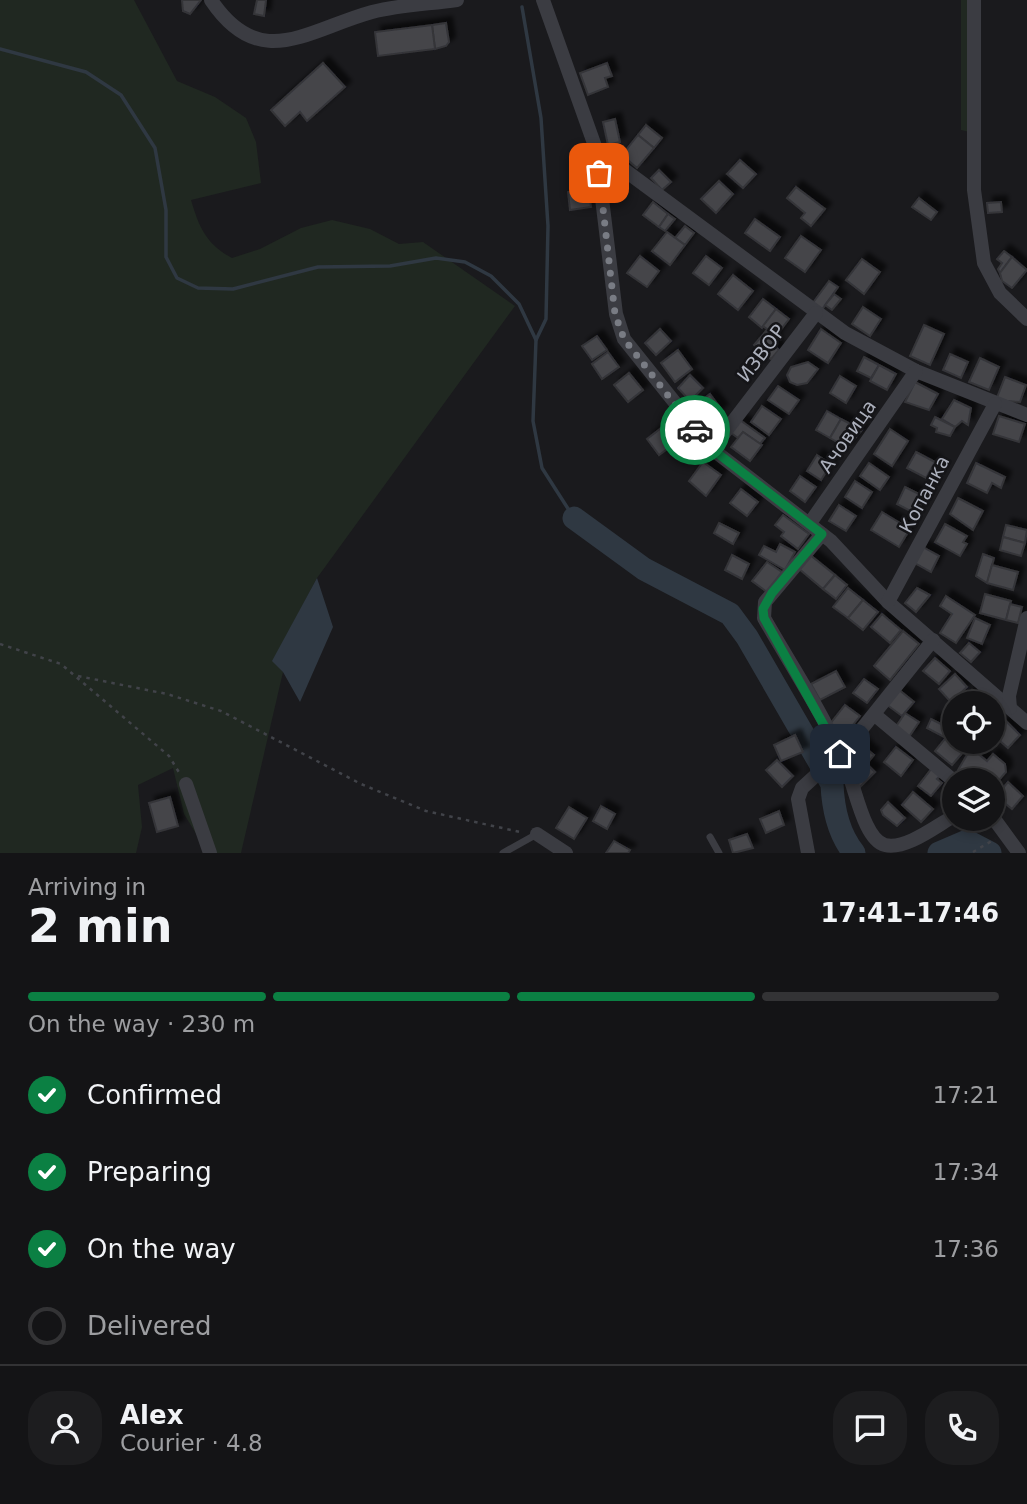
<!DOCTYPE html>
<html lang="en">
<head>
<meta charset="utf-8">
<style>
	:root { --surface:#141416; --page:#1d1d1f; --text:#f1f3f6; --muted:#9d9ea1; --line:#333335; --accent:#0b8043 }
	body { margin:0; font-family:"DejaVu Sans",sans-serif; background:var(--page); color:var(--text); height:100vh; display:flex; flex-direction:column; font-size:26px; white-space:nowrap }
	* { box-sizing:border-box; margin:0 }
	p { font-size:23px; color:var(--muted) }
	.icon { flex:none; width:38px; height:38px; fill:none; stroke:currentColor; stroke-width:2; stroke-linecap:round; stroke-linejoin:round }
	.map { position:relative; height:853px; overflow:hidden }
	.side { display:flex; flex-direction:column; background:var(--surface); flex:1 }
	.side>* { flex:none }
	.tools { position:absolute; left:942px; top:691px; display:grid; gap:14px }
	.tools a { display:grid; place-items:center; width:63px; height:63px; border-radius:50%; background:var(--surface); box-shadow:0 4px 10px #0003,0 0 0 2px var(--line); font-size:35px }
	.pin { position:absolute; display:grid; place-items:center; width:60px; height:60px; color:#fff; margin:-30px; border-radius:14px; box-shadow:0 4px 10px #0006 }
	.courier { position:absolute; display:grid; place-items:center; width:70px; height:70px; margin:-35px; border:5px solid #0b8043; border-radius:50%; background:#fff; color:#222; box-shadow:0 2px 9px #0007 }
	.head em { font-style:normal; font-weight:600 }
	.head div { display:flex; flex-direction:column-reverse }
	.head { display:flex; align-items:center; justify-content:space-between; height:119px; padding:0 28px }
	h1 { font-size:46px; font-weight:600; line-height:52px }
	.bar { display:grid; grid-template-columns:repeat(4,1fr); gap:10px 7px; align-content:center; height:84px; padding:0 28px }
	.bar i { height:9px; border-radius:5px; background:var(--line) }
	.bar .active { background:var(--accent) }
	.bar p { grid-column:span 4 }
	.line { display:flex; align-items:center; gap:18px; padding:0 28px; border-top:2px solid var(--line) }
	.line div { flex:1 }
	.round { display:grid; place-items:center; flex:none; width:74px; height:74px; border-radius:28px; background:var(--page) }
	ol { padding:0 28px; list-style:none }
	li { display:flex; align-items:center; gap:21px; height:77px }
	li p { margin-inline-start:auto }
	li .icon { padding:7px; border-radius:50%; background:var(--accent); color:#fff; stroke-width:4 }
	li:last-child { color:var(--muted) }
	li i { width:38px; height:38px; border:4px solid var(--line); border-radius:50% }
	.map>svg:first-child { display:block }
	.green { fill:#202821 }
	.water { fill:#2f3842 }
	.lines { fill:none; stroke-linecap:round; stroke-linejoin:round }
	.stream { stroke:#2f3842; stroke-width:3.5 }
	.river { stroke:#2f3842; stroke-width:23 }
	.building { fill:#44454a; stroke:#343439; stroke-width:2; filter:url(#shadow) }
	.path { stroke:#414349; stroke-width:2.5; stroke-dasharray:3.5 5; stroke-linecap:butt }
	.service { stroke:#3b3c42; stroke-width:7 }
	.minor { stroke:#3b3c42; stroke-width:14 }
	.done { stroke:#797c84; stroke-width:7; stroke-dasharray:0 12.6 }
	.route { stroke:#0b8043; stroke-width:9 }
	.labels { text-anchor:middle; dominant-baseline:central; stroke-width:5; stroke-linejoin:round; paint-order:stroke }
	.street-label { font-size:19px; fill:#acb0bc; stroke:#151518 }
</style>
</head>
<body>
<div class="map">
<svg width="1027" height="853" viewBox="0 0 1027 853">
	<defs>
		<filter id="shadow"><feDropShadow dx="6" dy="-6" stdDeviation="2" flood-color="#0009"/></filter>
	</defs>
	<rect width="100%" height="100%" fill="#1a1a1d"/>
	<g class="green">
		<path d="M0 0H134L177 81 215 97 246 118 256 142 261 183 191 200C199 227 206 244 232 258L260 249 301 228 332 220 370 229 399 244 423 242 515 306 317 578 273 661 283 672 241 853H208L184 814 173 768 138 785 142 827 136 853H0Z"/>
		<polygon points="961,0 977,0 978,134 961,130"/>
	</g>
	<polygon class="water" points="317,578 333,627 300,702 283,672 272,661"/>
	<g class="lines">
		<g class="stream">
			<polyline points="522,7 541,118 548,226 546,319 536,340"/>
			<polyline points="0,49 86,72 121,95 155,148 166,210 166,257 177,278 198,288 233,289 318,267 390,266 436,258 465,262 491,276 519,304 536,340 533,421 542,468 574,518"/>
		</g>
		<g class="river">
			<path d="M574 518 644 569 730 614 747 637 832 784C833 809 838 833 854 853"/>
			<polyline points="939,853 967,841 990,853"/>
		</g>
	</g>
	<g class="building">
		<polygon points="182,0 201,0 190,14 183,11"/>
		<polygon points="257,0 266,0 264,16 254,14"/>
		<polygon points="446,23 449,42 446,46 435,49 432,25"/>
		<polygon points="432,25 435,49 378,56 375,32"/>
		<polygon points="323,63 345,87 307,121 300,112 285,126 271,110"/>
		<polygon points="607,63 612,76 605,78 608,87 588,95 580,73"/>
		<polygon points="615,119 620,142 608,145 603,122"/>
		<polygon points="646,125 662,138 654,148 638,135"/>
		<polygon points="638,135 654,148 637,168 622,155"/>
		<polygon points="740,160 756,174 743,188 727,174"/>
		<polygon points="659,170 671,182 662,190 651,178"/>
		<polygon points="719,181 733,194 716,213 701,199"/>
		<polygon points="796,187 825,209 811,226 801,218 805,213 787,198"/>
		<polygon points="588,189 591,207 570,210 568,192"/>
		<polygon points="919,198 937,212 931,220 912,207"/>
		<polygon points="653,202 668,214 659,227 643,215"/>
		<polygon points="1001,202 1002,212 988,213 987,203"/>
		<polygon points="668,214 675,219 665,231 659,227"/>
		<polygon points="755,219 780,237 770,251 745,233"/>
		<polygon points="685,226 694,233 685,245 675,238"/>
		<polygon points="667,232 685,245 670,265 652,251"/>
		<polygon points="801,236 821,250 805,272 785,258"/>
		<polygon points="1004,251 1012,257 1000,273 998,269 1002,263 997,259"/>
		<polygon points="640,256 659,271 647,287 627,273"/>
		<polygon points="706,256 722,268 709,285 693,273"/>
		<polygon points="1012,257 1027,270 1012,288 1002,281 1000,273"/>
		<polygon points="862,259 880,272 864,294 846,280"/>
		<polygon points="733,275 753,291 738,310 718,294"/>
		<polygon points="829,281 838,287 821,311 812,304"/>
		<polygon points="834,294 841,299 832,310 825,305"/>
		<polygon points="763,299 776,309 762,328 749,317"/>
		<polygon points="863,307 881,319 870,336 852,324"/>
		<polygon points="776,309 789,319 776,336 763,326"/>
		<polygon points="924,325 944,334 930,365 910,356"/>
		<polygon points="660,329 671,341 656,355 645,343"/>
		<polygon points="821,329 841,343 828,363 808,350"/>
		<polygon points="766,331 776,340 773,344 779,350 771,359 754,345"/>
		<polygon points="597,336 607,350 592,360 582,346"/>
		<polygon points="678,350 692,369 675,382 661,363"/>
		<polygon points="608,352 619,367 602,379 592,364"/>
		<polygon points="950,354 968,362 961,378 943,370"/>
		<polygon points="864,357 879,365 871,378 857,371"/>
		<polygon points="980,358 999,367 989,390 969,382"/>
		<polygon points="808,362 818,369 807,383 797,385 790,382 787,375 791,367"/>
		<polygon points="879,365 896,374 887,390 870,381"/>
		<polygon points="629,373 643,390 628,402 614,385"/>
		<polygon points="690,375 703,388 690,401 678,388"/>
		<polygon points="840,376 856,386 846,403 830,393"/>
		<polygon points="1005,377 1026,385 1020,402 996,400"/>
		<polygon points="915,382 938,394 929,410 905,402"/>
		<polygon points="778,386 799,400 789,414 768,400"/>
		<polygon points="710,394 722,410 706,422 694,406"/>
		<polygon points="954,400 971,408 968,425 962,421 955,427 942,419"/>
		<polygon points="762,406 781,419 769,435 751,422"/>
		<polygon points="827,411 841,419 830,438 816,430"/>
		<polygon points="999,416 1025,424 1019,442 993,434"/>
		<polygon points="935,417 955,427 950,436 936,432 937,428 931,425"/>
		<polygon points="841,419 862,430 847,448 830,438"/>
		<polygon points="740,420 765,438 760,444 743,432 738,438 731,433"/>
		<polygon points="669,422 681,439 659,455 647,439"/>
		<polygon points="890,429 908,441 892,466 874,454"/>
		<polygon points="743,432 762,445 750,461 731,447"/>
		<polygon points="916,452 935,462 926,478 907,468"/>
		<polygon points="817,455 831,464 821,480 807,471"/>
		<polygon points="703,462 721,475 706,496 689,481"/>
		<polygon points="869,463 889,477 880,490 860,476"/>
		<polygon points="976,463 1005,477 1001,488 992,483 987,493 967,483"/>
		<polygon points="800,476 816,487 805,502 790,491"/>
		<polygon points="855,481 872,492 862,508 845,497"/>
		<polygon points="905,487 925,497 916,514 897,504"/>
		<polygon points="741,489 758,502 747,516 730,503"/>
		<polygon points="958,498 983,511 973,530 950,514"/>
		<polygon points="839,505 856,516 846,531 829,521"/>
		<polygon points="882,512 910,529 899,547 871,530"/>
		<polygon points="783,515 809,534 798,549 781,536 784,532 775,525"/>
		<polygon points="719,523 739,533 733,544 714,533"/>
		<polygon points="945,524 967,536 963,542 967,544 960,556 935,542"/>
		<polygon points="1006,525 1027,530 1025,543 1003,537"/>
		<polygon points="1003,537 1025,543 1021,556 1000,550"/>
		<polygon points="780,544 795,552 785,570 759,555 764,546 776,552"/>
		<polygon points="921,546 939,556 931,572 913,562"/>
		<polygon points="809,554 835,575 823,589 798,568"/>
		<polygon points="983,554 994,558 987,583 976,576"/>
		<polygon points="732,555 749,564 742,579 725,570"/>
		<polygon points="767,562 782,572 767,592 752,581"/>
		<polygon points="992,565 1018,572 1013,590 987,583"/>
		<polygon points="835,575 847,585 836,599 823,589"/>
		<polygon points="848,588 863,600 848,618 833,607"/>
		<polygon points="917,588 930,595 916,612 905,603"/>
		<polygon points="985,594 1011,601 1006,620 980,613"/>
		<polygon points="946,596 975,615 956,643 940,633 952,614 940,606"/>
		<polygon points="863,600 878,612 863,630 848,618"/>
		<polygon points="1010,604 1022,607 1018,623 1006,620"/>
		<polygon points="882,614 901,630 890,643 871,627"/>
		<polygon points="975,618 990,625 982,644 967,638"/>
		<polygon points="903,631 919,644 890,680 874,666"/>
		<polygon points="969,643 980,652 971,662 960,653"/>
		<polygon points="935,658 950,671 939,684 923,671"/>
		<polygon points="836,671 845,687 820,700 811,684"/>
		<polygon points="955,674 967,687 951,702 939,689"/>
		<polygon points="864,679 878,689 867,703 853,693"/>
		<polygon points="898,689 914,702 902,716 886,704"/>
		<polygon points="972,690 983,701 981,704 960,704"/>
		<polygon points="845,705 860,716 841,740 826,729"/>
		<polygon points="905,713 919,722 909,737 895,728"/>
		<polygon points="931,719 949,728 944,737 927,728"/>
		<polygon points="1005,720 1020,735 1008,748 992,734"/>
		<polygon points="795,735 803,752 781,761 774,745"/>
		<polygon points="948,735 965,750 952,765 935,751"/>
		<polygon points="857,741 874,755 862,770 845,757"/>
		<polygon points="896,747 913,760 901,776 884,762"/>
		<polygon points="971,748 987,761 993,754 1005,764 1006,772 992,788 992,780 970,780 958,770"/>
		<polygon points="777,760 793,776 782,787 766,770"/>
		<polygon points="869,766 875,772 859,788 853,782"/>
		<polygon points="932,768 941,775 937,779 942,783 931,796 918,786"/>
		<polygon points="1008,782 1023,796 1012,809 996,796"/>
		<polygon points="913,792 933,809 921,822 902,805"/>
		<polygon points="170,797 178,826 157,832 149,803"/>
		<polygon points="888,802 905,818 897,826 883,815 881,810"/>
		<polygon points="601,806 615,814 607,829 593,821"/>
		<polygon points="569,807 587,818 574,839 556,828"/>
		<polygon points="779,811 784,825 766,833 760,819"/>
		<polygon points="747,834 753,848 733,853 729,840"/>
		<polygon points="614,841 630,850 628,853 606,853"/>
	</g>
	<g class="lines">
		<g class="path">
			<polyline points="0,644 61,664 169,756 180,774"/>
			<polyline points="78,676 167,694 221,711 361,784 426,811 520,832"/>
			<polyline points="973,852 995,839"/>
		</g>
		<g class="service">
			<polyline points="710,837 719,853"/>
			<polyline points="503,853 537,834"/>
		</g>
		<g class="minor">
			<path d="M211 0C260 73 307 30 372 12 399 5 429 4 457 0"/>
			<polyline points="543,0 596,149 845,333 916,371 1027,415"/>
			<polyline points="974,0 974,190 984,263 1000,293 1027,319"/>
			<polyline points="596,149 616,314 624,339 712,449 831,541 888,602 1027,723"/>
			<polyline points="712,449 816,313"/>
			<polyline points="810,523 916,371"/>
			<path d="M822 534 765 602 764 618C793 669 828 720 849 775 856 792 865 840 885 845 906 850 936 826 954 816"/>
			<polyline points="888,602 995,404"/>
			<polyline points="1010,708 1009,696 1027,618"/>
			<polyline points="875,715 954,781"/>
			<polyline points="186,784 210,853"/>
			<polyline points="992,816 1019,853"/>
			<polyline points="537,834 566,853"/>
			<polyline points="808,853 798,799 802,788 849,745 933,640"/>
		</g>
	</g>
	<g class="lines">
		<polyline class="done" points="599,173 615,314 624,339 695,430"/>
		<polyline class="route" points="695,430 712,449 822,534 772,593 763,609 764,618 840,754"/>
	</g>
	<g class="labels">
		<g class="street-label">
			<text transform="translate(761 353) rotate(-53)">ИЗВОР</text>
			<text transform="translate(847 436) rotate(-55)">Ачовица</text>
			<text transform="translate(924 494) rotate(-62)">Копанка</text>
		</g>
	</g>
</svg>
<div class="tools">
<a><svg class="icon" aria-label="locate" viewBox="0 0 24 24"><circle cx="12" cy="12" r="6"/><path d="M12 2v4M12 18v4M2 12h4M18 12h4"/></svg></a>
<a><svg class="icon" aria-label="layers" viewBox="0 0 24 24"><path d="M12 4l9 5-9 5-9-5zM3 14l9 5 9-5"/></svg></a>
</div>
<div class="pin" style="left:599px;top:173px;background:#ea580c"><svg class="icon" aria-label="bag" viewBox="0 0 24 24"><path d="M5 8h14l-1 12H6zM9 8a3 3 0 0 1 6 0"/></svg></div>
<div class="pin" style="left:840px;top:754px;background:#1f2937"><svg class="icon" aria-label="home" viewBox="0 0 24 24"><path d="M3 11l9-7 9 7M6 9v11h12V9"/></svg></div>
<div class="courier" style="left:695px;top:430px"><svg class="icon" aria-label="car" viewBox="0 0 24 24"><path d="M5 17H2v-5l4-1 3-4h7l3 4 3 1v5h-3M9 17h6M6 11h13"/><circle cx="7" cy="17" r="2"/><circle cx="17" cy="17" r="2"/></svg></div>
</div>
<section class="side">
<div class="head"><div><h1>2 min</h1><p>Arriving in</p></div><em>17:41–17:46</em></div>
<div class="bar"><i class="active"></i><i class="active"></i><i class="active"></i><i></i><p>On the way · 230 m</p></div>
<ol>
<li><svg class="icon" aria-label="check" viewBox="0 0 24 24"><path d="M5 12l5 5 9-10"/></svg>Confirmed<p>17:21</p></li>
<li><svg class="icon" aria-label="check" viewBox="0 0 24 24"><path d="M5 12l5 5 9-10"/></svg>Preparing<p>17:34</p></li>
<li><svg class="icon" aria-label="check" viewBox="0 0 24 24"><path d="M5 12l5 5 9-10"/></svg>On the way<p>17:36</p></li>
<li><i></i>Delivered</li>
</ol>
<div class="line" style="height:126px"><a class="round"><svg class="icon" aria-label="person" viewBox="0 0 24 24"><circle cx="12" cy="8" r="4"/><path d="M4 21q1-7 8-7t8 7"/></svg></a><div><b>Alex</b><p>Courier · 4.8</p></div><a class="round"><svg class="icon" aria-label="chat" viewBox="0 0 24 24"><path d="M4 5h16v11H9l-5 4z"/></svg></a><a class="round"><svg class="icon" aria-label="phone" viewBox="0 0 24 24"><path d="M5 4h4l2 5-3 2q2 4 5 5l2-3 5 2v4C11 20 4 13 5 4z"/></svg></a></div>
</section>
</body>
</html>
